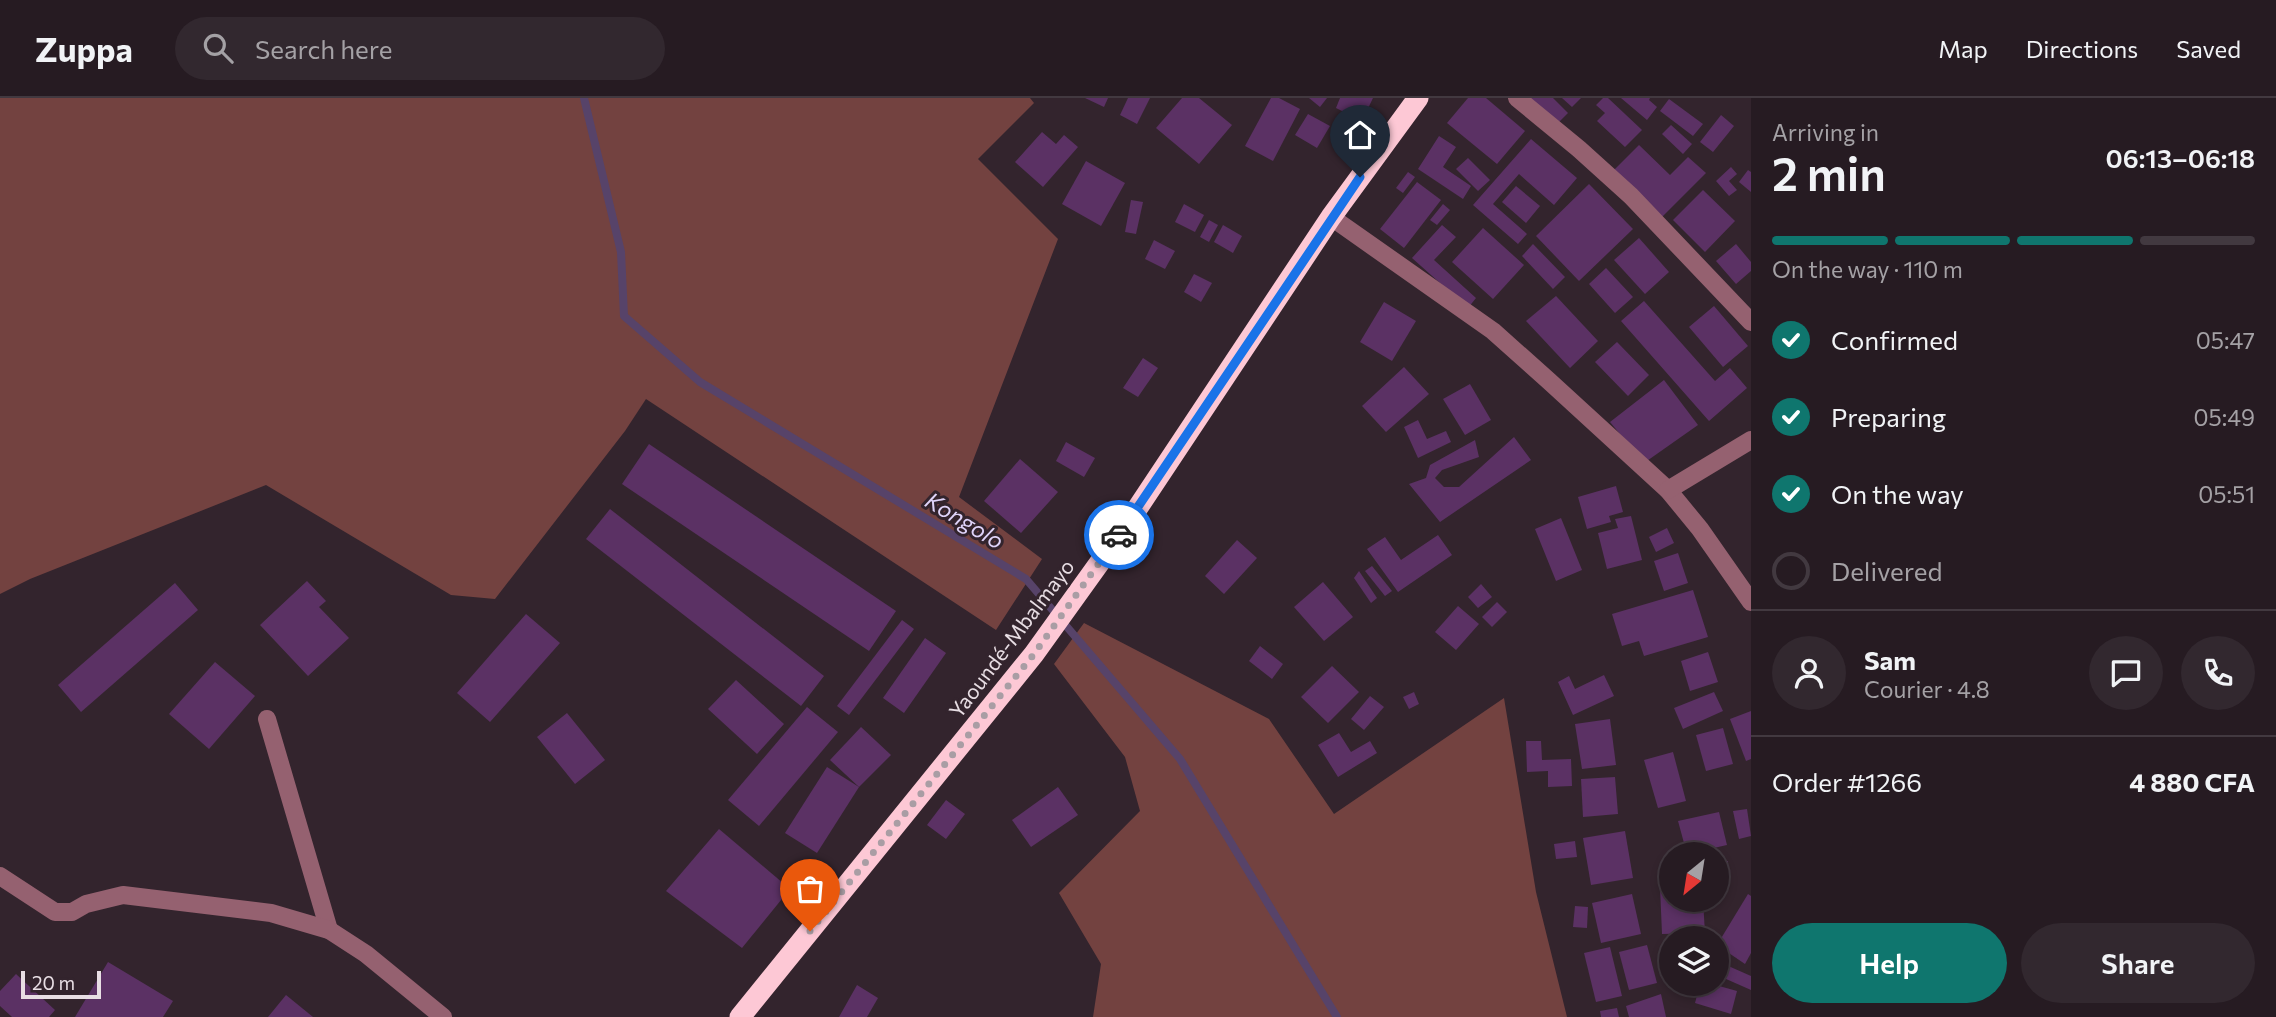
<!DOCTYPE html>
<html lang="en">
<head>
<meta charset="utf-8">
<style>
	:root { --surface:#261b22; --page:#32282f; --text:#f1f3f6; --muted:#a4a1a5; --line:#423940; --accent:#0f766e }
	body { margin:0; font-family:Commissioner,sans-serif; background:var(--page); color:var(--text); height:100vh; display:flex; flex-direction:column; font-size:26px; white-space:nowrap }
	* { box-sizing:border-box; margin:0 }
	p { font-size:23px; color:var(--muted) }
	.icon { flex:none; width:38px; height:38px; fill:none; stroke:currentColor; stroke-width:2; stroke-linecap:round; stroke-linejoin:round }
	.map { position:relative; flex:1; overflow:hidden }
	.details { display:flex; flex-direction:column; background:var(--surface); width:525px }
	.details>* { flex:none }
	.needle { width:46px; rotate:210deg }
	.tools { position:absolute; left:1659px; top:744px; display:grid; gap:14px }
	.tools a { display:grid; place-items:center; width:70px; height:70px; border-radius:50%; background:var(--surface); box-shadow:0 4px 10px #0003,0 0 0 2px var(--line); font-size:35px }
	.scale { position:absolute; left:21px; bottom:18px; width:80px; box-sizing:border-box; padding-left:7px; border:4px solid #e8dee4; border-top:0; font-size:19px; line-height:24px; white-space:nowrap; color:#e8dee4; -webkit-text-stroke:5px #33242d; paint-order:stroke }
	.pin { position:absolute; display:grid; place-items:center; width:60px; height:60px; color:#fff; margin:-72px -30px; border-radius:50% 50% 50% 0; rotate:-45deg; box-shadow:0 0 7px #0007 }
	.pin .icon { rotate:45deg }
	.courier { position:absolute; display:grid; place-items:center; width:70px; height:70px; margin:-35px; border:5px solid #1a73e8; border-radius:50%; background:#fff; color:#222; box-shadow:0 2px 9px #0007 }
	.summary em { font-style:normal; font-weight:600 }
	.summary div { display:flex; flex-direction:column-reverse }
	.summary { display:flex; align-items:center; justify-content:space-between; height:119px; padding:0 21px }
	h1 { font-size:46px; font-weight:600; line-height:52px }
	.bar { display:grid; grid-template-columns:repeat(4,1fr); gap:10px 7px; align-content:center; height:84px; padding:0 21px }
	.bar i { height:9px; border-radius:5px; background:var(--line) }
	.bar .selected { background:var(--accent) }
	.bar p { grid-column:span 4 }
	.line { display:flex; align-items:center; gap:18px; padding:0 21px; border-top:2px solid var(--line) }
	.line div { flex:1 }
	.round { display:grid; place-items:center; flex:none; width:74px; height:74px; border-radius:37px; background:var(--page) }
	ol { padding:0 21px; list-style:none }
	li { display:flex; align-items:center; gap:21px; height:77px }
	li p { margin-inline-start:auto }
	li .icon { padding:7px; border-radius:50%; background:var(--accent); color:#fff; stroke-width:4 }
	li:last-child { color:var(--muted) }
	li i { width:38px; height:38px; border:4px solid var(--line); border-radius:50% }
	.action { display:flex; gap:14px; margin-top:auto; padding:14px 21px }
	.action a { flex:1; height:80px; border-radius:42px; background:var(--accent); color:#fff; font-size:28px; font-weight:600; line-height:80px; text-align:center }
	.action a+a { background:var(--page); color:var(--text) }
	header { display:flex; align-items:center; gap:42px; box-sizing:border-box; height:98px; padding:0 35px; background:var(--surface); border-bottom:2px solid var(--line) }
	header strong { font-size:33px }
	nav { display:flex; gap:38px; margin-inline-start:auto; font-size:24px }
	.search { width:490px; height:63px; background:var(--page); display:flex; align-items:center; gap:18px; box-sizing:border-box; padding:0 24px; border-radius:38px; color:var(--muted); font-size:26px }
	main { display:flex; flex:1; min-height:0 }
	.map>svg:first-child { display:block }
	.green { fill:#734240 }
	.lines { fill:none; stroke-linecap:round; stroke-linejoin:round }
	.stream { stroke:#574369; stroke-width:8 }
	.building { fill:#5b3164 }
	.minor { stroke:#956170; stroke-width:18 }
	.highway { stroke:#fdc8d5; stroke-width:21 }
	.done { stroke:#a99da4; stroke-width:7; stroke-dasharray:0 12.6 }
	.route { stroke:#1a73e8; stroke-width:9 }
	.labels { text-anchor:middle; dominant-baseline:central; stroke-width:6; stroke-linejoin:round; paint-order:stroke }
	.street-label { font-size:21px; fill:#e8dee4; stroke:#33242d }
	.water-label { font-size:23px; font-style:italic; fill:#dfd3f8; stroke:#33242d }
</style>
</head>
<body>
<header>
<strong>Zuppa</strong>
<div class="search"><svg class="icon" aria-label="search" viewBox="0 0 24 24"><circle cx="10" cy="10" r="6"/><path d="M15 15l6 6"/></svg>Search here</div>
<nav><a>Map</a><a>Directions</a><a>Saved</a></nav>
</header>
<main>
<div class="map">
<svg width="1751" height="919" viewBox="0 0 1751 919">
	<rect width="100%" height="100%" fill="#33242d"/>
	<g class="green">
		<polygon points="0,0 1030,0 1034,5 978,61 1058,141 959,399 1042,461 996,532 646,301 625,333 495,501 451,497 266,387 30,481 0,496"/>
		<polygon points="1084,525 1269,621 1334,716 1504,600 1536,794 1567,919 1093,919 1101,866 1059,795 1140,713 1125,659 1054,566"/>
	</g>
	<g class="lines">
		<polyline class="stream" points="584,0 621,154 624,218 700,284 1026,481 1180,661 1337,919"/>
	</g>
	<g class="building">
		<polygon points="1085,0 1108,0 1104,9"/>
		<polygon points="1128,0 1150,0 1137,26 1120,17"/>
		<polygon points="1182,0 1199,0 1232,27 1199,66 1156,30"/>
		<polygon points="1271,0 1279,0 1300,11 1273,63 1245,48"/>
		<polygon points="1309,0 1327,0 1320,9"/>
		<polygon points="1340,0 1373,0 1362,23 1336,10"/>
		<polygon points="1468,0 1486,0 1525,33 1497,66 1447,25"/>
		<polygon points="1525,0 1553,0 1568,15 1555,28"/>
		<polygon points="1562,0 1581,0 1572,9"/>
		<polygon points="1603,0 1608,0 1642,32 1625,49 1597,23 1605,15 1596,7"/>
		<polygon points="1621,0 1650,0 1649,2 1657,9 1647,22"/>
		<polygon points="1669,1 1703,26 1693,38 1660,13"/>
		<polygon points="1308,16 1330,28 1317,50 1295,37"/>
		<polygon points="1721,17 1734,28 1713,54 1700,44"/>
		<polygon points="1671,27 1692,46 1683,56 1662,36"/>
		<polygon points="1042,34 1056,46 1064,37 1078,49 1043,89 1015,64"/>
		<polygon points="1439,38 1456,49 1443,69 1471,88 1463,101 1418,71"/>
		<polygon points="1531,41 1577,80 1554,107 1519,76 1493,106 1527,136 1518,146 1473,107"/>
		<polygon points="1639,47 1670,77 1688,59 1706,75 1661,120 1613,73"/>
		<polygon points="1468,60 1490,82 1478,93 1456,71"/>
		<polygon points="1086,63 1125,85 1101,128 1062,106"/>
		<polygon points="1731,69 1737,76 1729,83 1737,92 1729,98 1716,83"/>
		<polygon points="1748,72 1751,74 1751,94 1739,84"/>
		<polygon points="1408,74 1415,79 1403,95 1396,90"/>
		<polygon points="1417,84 1441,102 1404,150 1380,131"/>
		<polygon points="1589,86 1633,131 1579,183 1536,138"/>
		<polygon points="1516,88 1540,108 1526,125 1502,104"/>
		<polygon points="1703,92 1735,123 1705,154 1673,122"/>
		<polygon points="1131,102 1143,104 1136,136 1125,134"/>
		<polygon points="1184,106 1204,117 1195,134 1175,124"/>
		<polygon points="1443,106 1450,112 1437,127 1430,122"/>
		<polygon points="1209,122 1218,127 1209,144 1200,139"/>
		<polygon points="1223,127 1242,138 1233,155 1214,144"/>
		<polygon points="1442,127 1456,139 1434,162 1476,200 1468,210 1412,160"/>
		<polygon points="1483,130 1524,167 1493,201 1452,164"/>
		<polygon points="1639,140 1669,174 1645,196 1614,162"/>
		<polygon points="1154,142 1175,153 1165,171 1145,161"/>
		<polygon points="1533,146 1565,179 1553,191 1522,158"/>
		<polygon points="1736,146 1751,164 1751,173 1736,186 1716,163"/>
		<polygon points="1606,170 1633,199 1615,215 1589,186"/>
		<polygon points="1194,176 1212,185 1201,204 1184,194"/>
		<polygon points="1556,198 1598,243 1570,270 1526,223"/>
		<polygon points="1644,203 1715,283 1730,270 1747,290 1709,323 1621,223"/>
		<polygon points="1384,204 1416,223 1392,263 1360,244"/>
		<polygon points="1714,208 1748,248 1723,269 1689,229"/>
		<polygon points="1617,244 1649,277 1628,298 1595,264"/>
		<polygon points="1143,260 1158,270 1138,299 1123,290"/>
		<polygon points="1404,269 1429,296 1386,334 1362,308"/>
		<polygon points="1664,282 1698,327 1644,365 1610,324"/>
		<polygon points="1470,286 1491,322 1465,337 1443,301"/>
		<polygon points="1418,322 1427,341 1446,333 1451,344 1418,360 1404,329"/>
		<polygon points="1514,339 1531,362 1440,424 1409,386 1426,380 1430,367 1475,342 1479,359 1442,372 1435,380 1444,389 1459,389"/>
		<polygon points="1066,344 1095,360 1084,379 1056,363"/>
		<polygon points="649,346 896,513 869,553 622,386"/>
		<polygon points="1020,361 1058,394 1021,435 984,403"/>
		<polygon points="1616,388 1623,414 1609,418 1611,424 1587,431 1578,399"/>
		<polygon points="610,411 824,578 801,608 586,441"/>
		<polygon points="1631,418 1642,462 1607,471 1598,435 1618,430 1615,421"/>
		<polygon points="1561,420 1582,472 1556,483 1535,431"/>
		<polygon points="1667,430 1674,445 1656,454 1649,439"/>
		<polygon points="1438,437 1452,457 1398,494 1367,451 1385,439 1401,462"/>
		<polygon points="1237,442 1257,460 1224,496 1205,478"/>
		<polygon points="1678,455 1688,485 1664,493 1654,463"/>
		<polygon points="1372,468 1392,493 1385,498 1365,473"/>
		<polygon points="1359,473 1377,500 1371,505 1354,480"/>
		<polygon points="307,483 326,503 319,509 349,540 308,578 260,527"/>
		<polygon points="1323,484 1353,519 1324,543 1294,509"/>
		<polygon points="175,485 198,512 81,614 58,587"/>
		<polygon points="1481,486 1492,499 1478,510 1468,499"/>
		<polygon points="1693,492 1708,539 1644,558 1639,543 1622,548 1612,516"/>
		<polygon points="1497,504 1507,514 1492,529 1482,519"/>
		<polygon points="1458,508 1479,526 1456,552 1435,534"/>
		<polygon points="526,516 560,545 490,624 457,595"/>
		<polygon points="902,522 914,531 849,617 837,608"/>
		<polygon points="925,540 946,555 904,615 883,600"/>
		<polygon points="1260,548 1283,566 1272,581 1249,563"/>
		<polygon points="1708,554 1718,584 1690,593 1681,563"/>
		<polygon points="215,564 255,598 209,651 169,616"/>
		<polygon points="1332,568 1359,594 1328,625 1301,599"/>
		<polygon points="1604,577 1614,598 1573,617 1558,584 1569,578 1575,591"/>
		<polygon points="736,582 784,626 757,656 708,611"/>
		<polygon points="1414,594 1419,606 1409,611 1403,599"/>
		<polygon points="1714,594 1723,613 1683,631 1674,610"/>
		<polygon points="1370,598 1384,609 1364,632 1351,621"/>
		<polygon points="807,609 838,634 759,728 728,702"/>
		<polygon points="1751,613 1751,661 1746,663 1730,621"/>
		<polygon points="567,615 605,662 575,686 537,639"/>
		<polygon points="1610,621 1616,667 1582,671 1575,626"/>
		<polygon points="861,629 891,657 859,689 830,662"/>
		<polygon points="1723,630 1733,666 1706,673 1696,637"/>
		<polygon points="1339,635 1351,654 1370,643 1377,655 1338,679 1318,647"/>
		<polygon points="1526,643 1541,643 1542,662 1571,661 1572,688 1548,689 1548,673 1527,674"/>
		<polygon points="1673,654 1686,703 1658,710 1644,662"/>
		<polygon points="827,669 859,689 817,755 785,735"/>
		<polygon points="1615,679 1618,716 1583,719 1581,681"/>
		<polygon points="1058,689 1078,717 1031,749 1012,722"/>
		<polygon points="946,702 965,716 946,741 927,727"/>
		<polygon points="1747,711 1751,738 1739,741 1733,713"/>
		<polygon points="1719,714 1727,747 1687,756 1678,723"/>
		<polygon points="719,731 790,791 742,850 666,793"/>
		<polygon points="1625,733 1633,780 1591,787 1583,740"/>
		<polygon points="1575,743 1577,759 1556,761 1554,746"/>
		<rect x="1717" y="763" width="11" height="22"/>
		<polygon points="1660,789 1671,789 1671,802 1703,802 1705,835 1662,836"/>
		<polygon points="1632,796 1641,836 1601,845 1592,805"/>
		<polygon points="1748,796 1751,798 1751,855 1745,866 1717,847"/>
		<polygon points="1575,808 1588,809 1587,830 1573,829"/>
		<polygon points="1647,847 1657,885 1629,892 1619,854"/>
		<polygon points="1610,849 1622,898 1596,904 1584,855"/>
		<polygon points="1717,863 1751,878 1751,892 1717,877"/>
		<polygon points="108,864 173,903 163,919 75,919"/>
		<polygon points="16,876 55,912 49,919 12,919 0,908 0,893"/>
		<polygon points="1700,886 1712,886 1737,893 1731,916 1695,905"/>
		<polygon points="857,887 878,900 867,919 839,919"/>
		<polygon points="1661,896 1666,919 1629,919 1626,908"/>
		<polygon points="286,897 313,919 268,919"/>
		<polygon points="1617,910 1619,919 1601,919 1600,913"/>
	</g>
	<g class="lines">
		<g class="minor">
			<polyline points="1517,0 1579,51 1631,98 1751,224"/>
			<polyline points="1331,119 1493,233 1549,283 1668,392 1700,431 1751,504"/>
			<polyline points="1668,392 1751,342"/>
			<polyline points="267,621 329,832"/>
			<polyline points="0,778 55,814 72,814 86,806 123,797 271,815 329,832 366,856 443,919"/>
		</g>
		<polyline class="highway" points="740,919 1034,556 1123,432 1331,119 1418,0"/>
	</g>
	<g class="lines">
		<polyline class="done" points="810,833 1034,556 1119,437"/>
		<polyline class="route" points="1119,437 1360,79"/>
	</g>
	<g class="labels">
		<g class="street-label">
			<text transform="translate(1011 540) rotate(-53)">Yaoundé-Mbalmayo</text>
		</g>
		<g class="water-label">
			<text transform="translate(965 422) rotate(31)">Kongolo</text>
		</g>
	</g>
</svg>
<div class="tools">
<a><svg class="needle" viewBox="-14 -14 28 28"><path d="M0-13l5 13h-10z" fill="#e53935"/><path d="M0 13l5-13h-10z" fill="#a4a1a5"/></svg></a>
<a><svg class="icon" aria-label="layers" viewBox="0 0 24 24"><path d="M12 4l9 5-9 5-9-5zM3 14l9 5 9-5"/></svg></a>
</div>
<div class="scale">20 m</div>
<div class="pin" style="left:810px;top:833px;background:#ea580c"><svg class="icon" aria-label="bag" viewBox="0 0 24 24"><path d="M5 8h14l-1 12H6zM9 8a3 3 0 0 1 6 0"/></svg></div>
<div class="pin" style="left:1360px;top:79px;background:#1f2937"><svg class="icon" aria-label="home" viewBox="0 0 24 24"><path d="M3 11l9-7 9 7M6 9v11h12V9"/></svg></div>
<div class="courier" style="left:1119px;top:437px"><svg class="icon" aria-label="car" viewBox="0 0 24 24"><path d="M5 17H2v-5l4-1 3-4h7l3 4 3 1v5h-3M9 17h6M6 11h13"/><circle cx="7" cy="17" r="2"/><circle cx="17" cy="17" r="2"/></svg></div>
</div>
<section class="details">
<div class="summary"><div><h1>2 min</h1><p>Arriving in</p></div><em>06:13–06:18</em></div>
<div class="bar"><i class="selected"></i><i class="selected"></i><i class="selected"></i><i></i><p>On the way · 110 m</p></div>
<ol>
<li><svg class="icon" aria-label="check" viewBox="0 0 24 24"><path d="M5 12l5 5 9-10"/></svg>Confirmed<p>05:47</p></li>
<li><svg class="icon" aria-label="check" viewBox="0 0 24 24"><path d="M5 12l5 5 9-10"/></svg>Preparing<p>05:49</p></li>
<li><svg class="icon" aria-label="check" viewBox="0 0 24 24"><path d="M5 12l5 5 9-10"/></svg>On the way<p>05:51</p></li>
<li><i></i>Delivered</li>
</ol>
<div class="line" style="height:126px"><a class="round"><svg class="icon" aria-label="person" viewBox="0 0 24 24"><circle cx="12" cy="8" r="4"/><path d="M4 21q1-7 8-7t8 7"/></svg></a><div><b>Sam</b><p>Courier · 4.8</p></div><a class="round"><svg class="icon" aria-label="chat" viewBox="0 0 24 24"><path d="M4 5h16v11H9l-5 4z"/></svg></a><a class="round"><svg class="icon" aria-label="phone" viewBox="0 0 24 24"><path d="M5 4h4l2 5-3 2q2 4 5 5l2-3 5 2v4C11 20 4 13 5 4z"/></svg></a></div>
<div class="line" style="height:91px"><div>Order #1266</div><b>4 880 CFA</b></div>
<div class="action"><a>Help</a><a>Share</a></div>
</section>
</main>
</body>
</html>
